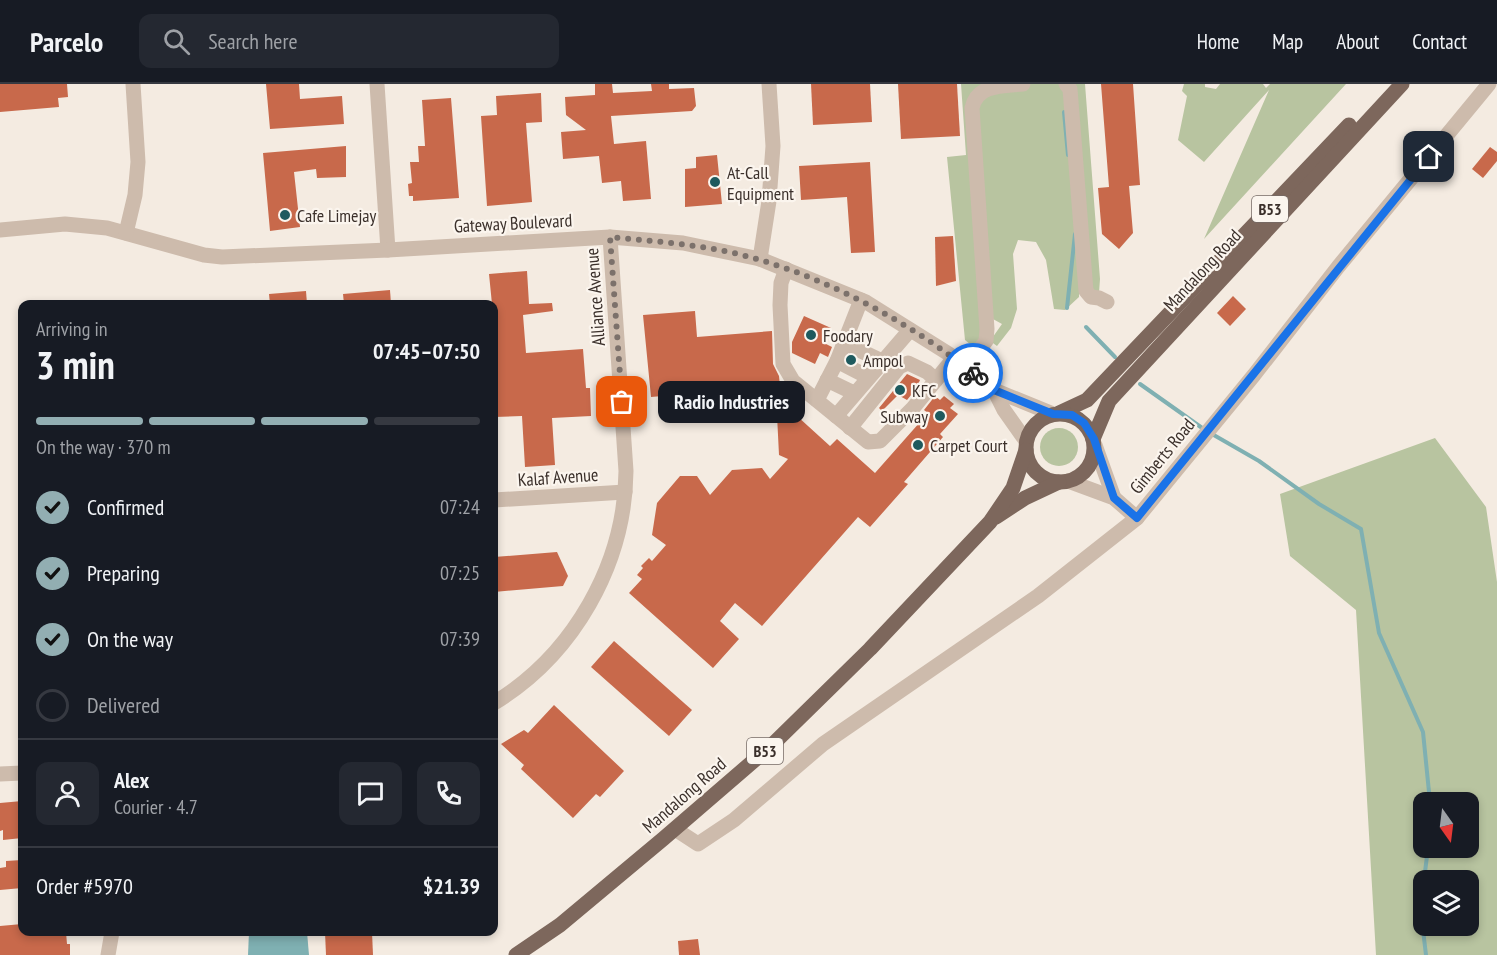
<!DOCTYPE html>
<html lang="en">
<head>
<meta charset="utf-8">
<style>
	:root { --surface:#171b24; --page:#242831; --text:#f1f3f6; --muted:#9ea1a6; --line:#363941; --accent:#92aeb2 }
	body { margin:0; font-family:"PT Sans Narrow",sans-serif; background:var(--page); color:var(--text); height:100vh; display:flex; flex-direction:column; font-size:22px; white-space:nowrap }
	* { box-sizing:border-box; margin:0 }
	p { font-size:20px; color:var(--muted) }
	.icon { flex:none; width:33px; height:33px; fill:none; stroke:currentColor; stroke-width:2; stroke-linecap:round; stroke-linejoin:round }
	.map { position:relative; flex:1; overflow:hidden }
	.panel { position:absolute; left:18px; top:216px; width:480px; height:636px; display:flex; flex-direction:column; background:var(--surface); border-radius:12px; box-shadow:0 3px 9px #0003 }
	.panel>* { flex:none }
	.needle { width:39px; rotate:166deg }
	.controls { position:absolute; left:1413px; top:708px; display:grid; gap:12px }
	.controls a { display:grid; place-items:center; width:66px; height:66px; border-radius:12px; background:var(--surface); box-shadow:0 3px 9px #0003; font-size:30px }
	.pin { position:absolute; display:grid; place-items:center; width:51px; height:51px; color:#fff; margin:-26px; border-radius:12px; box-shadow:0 3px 9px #0006 }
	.courier { position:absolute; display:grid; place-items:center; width:60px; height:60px; margin:-30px; border:4px solid #1a73e8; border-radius:50%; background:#fff; color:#222; box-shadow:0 2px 8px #0007 }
	.bubble { position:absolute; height:42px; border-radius:12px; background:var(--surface); box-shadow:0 3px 9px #0003; font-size:20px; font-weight:700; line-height:42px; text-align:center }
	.head em { font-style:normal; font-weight:700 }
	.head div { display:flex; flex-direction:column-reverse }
	.head { display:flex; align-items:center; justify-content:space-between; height:102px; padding:0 18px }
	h1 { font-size:39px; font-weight:700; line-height:45px }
	.bar { display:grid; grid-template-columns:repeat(4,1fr); gap:9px 6px; align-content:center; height:72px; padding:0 18px }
	.bar i { height:8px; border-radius:4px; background:var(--line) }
	.bar .current { background:var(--accent) }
	.bar p { grid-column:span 4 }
	.line { display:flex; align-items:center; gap:15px; padding:0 18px; border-top:2px solid var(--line) }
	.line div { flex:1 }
	.round { display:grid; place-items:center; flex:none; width:63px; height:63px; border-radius:12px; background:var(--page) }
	ol { padding:0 18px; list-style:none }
	li { display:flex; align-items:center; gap:18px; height:66px }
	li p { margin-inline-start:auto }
	li .icon { padding:6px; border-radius:50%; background:var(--accent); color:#111; stroke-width:4 }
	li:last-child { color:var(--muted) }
	li i { width:33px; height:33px; border:3px solid var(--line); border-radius:50% }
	header { display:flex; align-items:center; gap:36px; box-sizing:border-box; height:84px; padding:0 30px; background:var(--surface); border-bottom:2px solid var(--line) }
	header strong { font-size:28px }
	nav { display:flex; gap:33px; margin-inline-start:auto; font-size:21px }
	.search { width:420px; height:54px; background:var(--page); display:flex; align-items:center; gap:15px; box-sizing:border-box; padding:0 21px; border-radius:12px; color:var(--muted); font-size:22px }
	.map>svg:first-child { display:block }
	.green { fill:#b8c4a0; fill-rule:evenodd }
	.water { fill:#7fb0b2 }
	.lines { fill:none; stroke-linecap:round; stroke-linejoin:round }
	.stream { stroke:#7fb0b2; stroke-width:4 }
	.building { fill:#c8694b }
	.minor { stroke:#cdbbac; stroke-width:15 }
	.major { stroke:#7d675c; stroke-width:15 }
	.done { stroke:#7c716b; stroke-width:6; stroke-dasharray:0 10.8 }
	.route { stroke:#1a73e8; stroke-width:8 }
	.poi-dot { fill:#1f5a5e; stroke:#fbf5ee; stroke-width:2 }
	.labels { text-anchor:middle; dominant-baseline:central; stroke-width:4.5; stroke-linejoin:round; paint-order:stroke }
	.shield { fill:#fbf5ee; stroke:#756b66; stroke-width:1.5 }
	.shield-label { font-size:16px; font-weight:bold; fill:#3b302b }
	.poi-label { font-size:18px; fill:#3b302b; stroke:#fbf5ee; text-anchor:start }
	.street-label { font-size:18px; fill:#3b302b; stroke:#fbf5ee }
</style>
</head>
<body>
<header>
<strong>Parcelo</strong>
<div class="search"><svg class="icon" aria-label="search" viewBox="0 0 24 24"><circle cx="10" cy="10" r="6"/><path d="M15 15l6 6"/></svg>Search here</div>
<nav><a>Home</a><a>Map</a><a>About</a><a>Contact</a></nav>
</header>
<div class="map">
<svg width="1497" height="871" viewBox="0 0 1497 871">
	<rect width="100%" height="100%" fill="#f4ebe1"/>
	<g class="green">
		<polygon points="961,0 1085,0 1100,195 1099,209 1079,200 1079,213 1065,226 1054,225 1046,176 1036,158 1018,156 1013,170 1017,225 1011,244 997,262 990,257 1002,240 982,229 984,253 976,265 965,256 947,73 966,71"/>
		<polygon points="1184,0 1205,0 1205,3 1216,5 1220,0 1263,0 1266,4 1270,0 1346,0 1204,155 1269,6 1204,78 1178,56 1187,12 1182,7"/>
		<circle cx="1059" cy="363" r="19"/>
		<path d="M1435 354 1486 423 1497 498V871H1376L1356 526 1290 472 1280 410ZM1424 718H1468V764H1424ZM1424 796H1468V842H1424Z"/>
	</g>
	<polygon class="water" points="249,848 307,848 309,871 248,871"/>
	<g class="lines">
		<g class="stream">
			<polyline points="1064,28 1068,71"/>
			<polyline points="1067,224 1075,150"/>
			<polyline points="1086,243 1115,273"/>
			<polyline points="1140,300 1205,346"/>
			<polyline points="1212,350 1259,377 1319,420 1361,445 1379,549 1423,648 1430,718"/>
			<polyline points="1424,796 1428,764"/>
			<polyline points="1424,804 1421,829 1426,871"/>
		</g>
	</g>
	<g class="building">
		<polygon points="0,0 67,0 68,13 58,14 59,23 0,28"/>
		<polygon points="266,0 299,0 300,15 342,12 344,40 270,45"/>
		<polygon points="595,0 612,0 613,9 652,7 651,0 669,0 669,5 694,4 696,22 692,27 611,32 614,60 646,57 651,115 623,117 621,97 602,99 599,72 563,75 561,48 586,46 566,31 565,13 595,11"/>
		<polygon points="811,0 870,0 872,38 813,41"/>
		<polygon points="898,0 957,0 960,52 901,55"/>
		<polygon points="1101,0 1133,0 1140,101 1129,102 1133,149 1119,165 1102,150 1098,104 1109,103"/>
		<polygon points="541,9 542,38 526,39 532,118 487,122 481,32 497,31 496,12"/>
		<polygon points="451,14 459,114 413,117 413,112 409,112 408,100 412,99 410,78 419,78 418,62 425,62 422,16"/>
		<polygon points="346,62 346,93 317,94 316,85 294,88 300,143 270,147 263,69"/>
		<polygon points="1490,63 1497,68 1497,77 1483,94 1472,85"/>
		<polygon points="717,71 722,120 685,123 685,85 696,84 696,73"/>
		<polygon points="870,78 875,168 851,169 847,113 801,116 799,82"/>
		<polygon points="953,152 956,197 936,202 935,153"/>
		<polygon points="527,187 529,220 552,219 553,227 523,231 526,269 583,265 586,304 590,304 591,332 552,334 555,381 525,383 522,332 494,333 494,311 498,311 494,220 492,220 489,190"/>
		<polygon points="390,206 391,220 344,220 343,210"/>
		<polygon points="306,207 307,220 270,220 269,210"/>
		<polygon points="1233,212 1246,225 1230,242 1217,229"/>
		<polygon points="695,227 697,253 772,247 773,280 779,292 780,302 651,313 643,231"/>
		<polygon points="804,232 831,244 824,259 832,263 828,273 820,269 815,280 792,269 792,258"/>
		<polygon points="907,290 920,296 916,305 907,316 898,311 882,327 879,324"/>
		<polygon points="935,312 940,316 944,312 954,320 950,324 958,330 940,350 943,353 904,398 908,400 870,443 858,433 762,542 735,519 720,537 739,555 713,584 629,509 642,495 637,491 643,484 641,482 649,474 652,477 666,461 652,451 657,419 680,392 697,392 710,411 732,386 762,384 770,395 788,375 779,371 777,331 786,322 830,362 837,355 875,389 928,329 924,326"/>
		<polygon points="557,468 568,492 563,502 494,508 494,473"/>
		<polygon points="614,557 692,626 669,652 591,583"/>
		<polygon points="554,621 624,687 600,713 596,710 573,734 521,685 524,681 501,660 524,646 528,649"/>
		<polygon points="22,717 22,754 3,756 3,746 0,747 0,719"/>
		<polygon points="22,776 22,804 0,806 0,784 6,783 6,777"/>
		<polygon points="22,840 22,848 66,848 67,860 70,860 70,871 0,871 0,842"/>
		<polygon points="325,848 372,848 373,871 326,871"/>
		<polygon points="698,855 700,871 679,871 678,857"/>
	</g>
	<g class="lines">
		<g class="minor">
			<polyline points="377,0 388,166"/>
			<polyline points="1066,0 1070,5 1086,207 1091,213 1099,214 1107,218"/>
			<polyline points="0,146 65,140 107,144 204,171 222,173 388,166 610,153 683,159 760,175 866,218 949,270 988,301 994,306 1004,326 1026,357"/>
			<polyline points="126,149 135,111 138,78 133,0"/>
			<polyline points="760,175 769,117 773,62 769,0"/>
			<polyline points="786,185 781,199 780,221 783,280 793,297 868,358 880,357 913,324 954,274"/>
			<polyline points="844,259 882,277"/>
			<polyline points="837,277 868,293"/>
			<path d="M966 283 986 257 987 245 972 24C977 0 1003 2 1023 0"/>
			<polyline points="827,296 854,309"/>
			<polyline points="994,306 1053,330"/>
			<polyline points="817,316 837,277 861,216"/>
			<polyline points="836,332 910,246"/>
			<polyline points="850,344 899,283 908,279 927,288 936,296"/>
			<polyline points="1095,361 1114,414"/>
			<polyline points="1068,397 1114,414 1137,434"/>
			<polyline points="494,416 625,408"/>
			<path d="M494 619C573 571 625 481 626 387L610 153"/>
			<polyline points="0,690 22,689"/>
			<polyline points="675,745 698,760 734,736 823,660 1038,512 1137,434 1254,291 1338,183 1489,0"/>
			<polyline points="108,871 112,848"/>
		</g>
		<g class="major">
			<polyline points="1059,329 1087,316 1349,41"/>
			<circle cx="1060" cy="364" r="34"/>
			<polyline points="1093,355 1109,317 1402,0"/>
			<polyline points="996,433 1025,414 1059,398"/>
			<polyline points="516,871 560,841 663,755 772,661 870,565 990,438 1013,404 1026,366"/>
		</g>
	</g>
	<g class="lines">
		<path class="done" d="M622 318 610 153C661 158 711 161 760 176 835 198 913 241 973 289"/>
		<polyline class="route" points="973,289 994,306 1053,330 1072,331 1084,339 1094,355 1114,414 1137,434 1429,73"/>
	</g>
	<g class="poi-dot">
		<circle cx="715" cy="98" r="6"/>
		<circle cx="285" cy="131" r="6"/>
		<circle cx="811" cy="251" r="6"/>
		<circle cx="851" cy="276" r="6"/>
		<circle cx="900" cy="306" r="6"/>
		<circle cx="940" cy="332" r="6"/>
		<circle cx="918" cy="361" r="6"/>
	</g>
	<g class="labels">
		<g class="shield">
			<rect x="1252" y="112" width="36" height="26" rx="4.5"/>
			<rect x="747" y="654" width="36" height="26" rx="4.5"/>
		</g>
		<g class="shield-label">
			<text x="1270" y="125">B53</text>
			<text x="765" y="667">B53</text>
		</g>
		<g class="poi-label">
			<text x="727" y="88">At-Call<tspan x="727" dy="21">Equipment</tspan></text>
			<text x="297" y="131">Cafe Limejay</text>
			<text x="823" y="251">Foodary</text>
			<text x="863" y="276">Ampol</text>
			<text x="912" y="306">KFC</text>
			<text x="928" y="332" text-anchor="end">Subway</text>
			<text x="930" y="361">Carpet Court</text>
		</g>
		<g class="street-label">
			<text transform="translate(513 139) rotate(-3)">Gateway Boulevard</text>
			<text transform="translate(1202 186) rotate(-47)">Mandalong Road</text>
			<text transform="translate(595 213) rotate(-94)">Alliance Avenue</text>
			<text transform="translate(1162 372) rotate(-51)">Gimberts Road</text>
			<text transform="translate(558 393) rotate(-4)">Kalaf Avenue</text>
			<text transform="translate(684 711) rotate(-41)">Mandalong Road</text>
		</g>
	</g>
</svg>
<div class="controls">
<a><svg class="needle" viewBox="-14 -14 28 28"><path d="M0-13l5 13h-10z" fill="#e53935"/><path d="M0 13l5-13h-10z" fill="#9ea1a6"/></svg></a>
<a><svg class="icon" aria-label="layers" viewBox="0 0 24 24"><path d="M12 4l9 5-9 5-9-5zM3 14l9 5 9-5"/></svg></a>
</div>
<div class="pin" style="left:622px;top:318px;background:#ea580c"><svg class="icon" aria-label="bag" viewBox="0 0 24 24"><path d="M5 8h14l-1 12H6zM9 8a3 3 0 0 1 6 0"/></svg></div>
<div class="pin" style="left:1429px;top:73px;background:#1f2937"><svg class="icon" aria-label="home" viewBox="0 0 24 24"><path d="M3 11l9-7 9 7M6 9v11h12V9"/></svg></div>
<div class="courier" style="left:973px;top:289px"><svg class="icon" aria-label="bike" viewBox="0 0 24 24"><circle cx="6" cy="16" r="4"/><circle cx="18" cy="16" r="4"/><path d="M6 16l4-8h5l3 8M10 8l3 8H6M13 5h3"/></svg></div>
<div class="bubble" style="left:658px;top:297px;width:147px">Radio Industries</div>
<section class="panel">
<div class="head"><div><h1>3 min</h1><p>Arriving in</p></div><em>07:45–07:50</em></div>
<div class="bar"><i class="current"></i><i class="current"></i><i class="current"></i><i></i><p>On the way · 370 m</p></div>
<ol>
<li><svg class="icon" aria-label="check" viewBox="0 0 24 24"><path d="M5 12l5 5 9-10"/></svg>Confirmed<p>07:24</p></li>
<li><svg class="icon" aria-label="check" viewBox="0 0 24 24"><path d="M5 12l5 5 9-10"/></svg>Preparing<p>07:25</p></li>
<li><svg class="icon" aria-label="check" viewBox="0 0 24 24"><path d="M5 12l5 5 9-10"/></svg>On the way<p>07:39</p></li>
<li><i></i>Delivered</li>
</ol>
<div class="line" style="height:108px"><a class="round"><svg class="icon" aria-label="person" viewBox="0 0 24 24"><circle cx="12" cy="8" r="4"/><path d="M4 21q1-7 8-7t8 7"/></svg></a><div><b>Alex</b><p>Courier · 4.7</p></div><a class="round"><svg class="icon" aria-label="chat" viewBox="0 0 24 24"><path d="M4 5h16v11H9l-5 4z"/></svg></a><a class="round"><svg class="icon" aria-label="phone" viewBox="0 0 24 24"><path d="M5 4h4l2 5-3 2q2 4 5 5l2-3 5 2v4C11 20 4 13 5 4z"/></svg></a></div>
<div class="line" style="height:78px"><div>Order #5970</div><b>$21.39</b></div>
</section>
</div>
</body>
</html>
